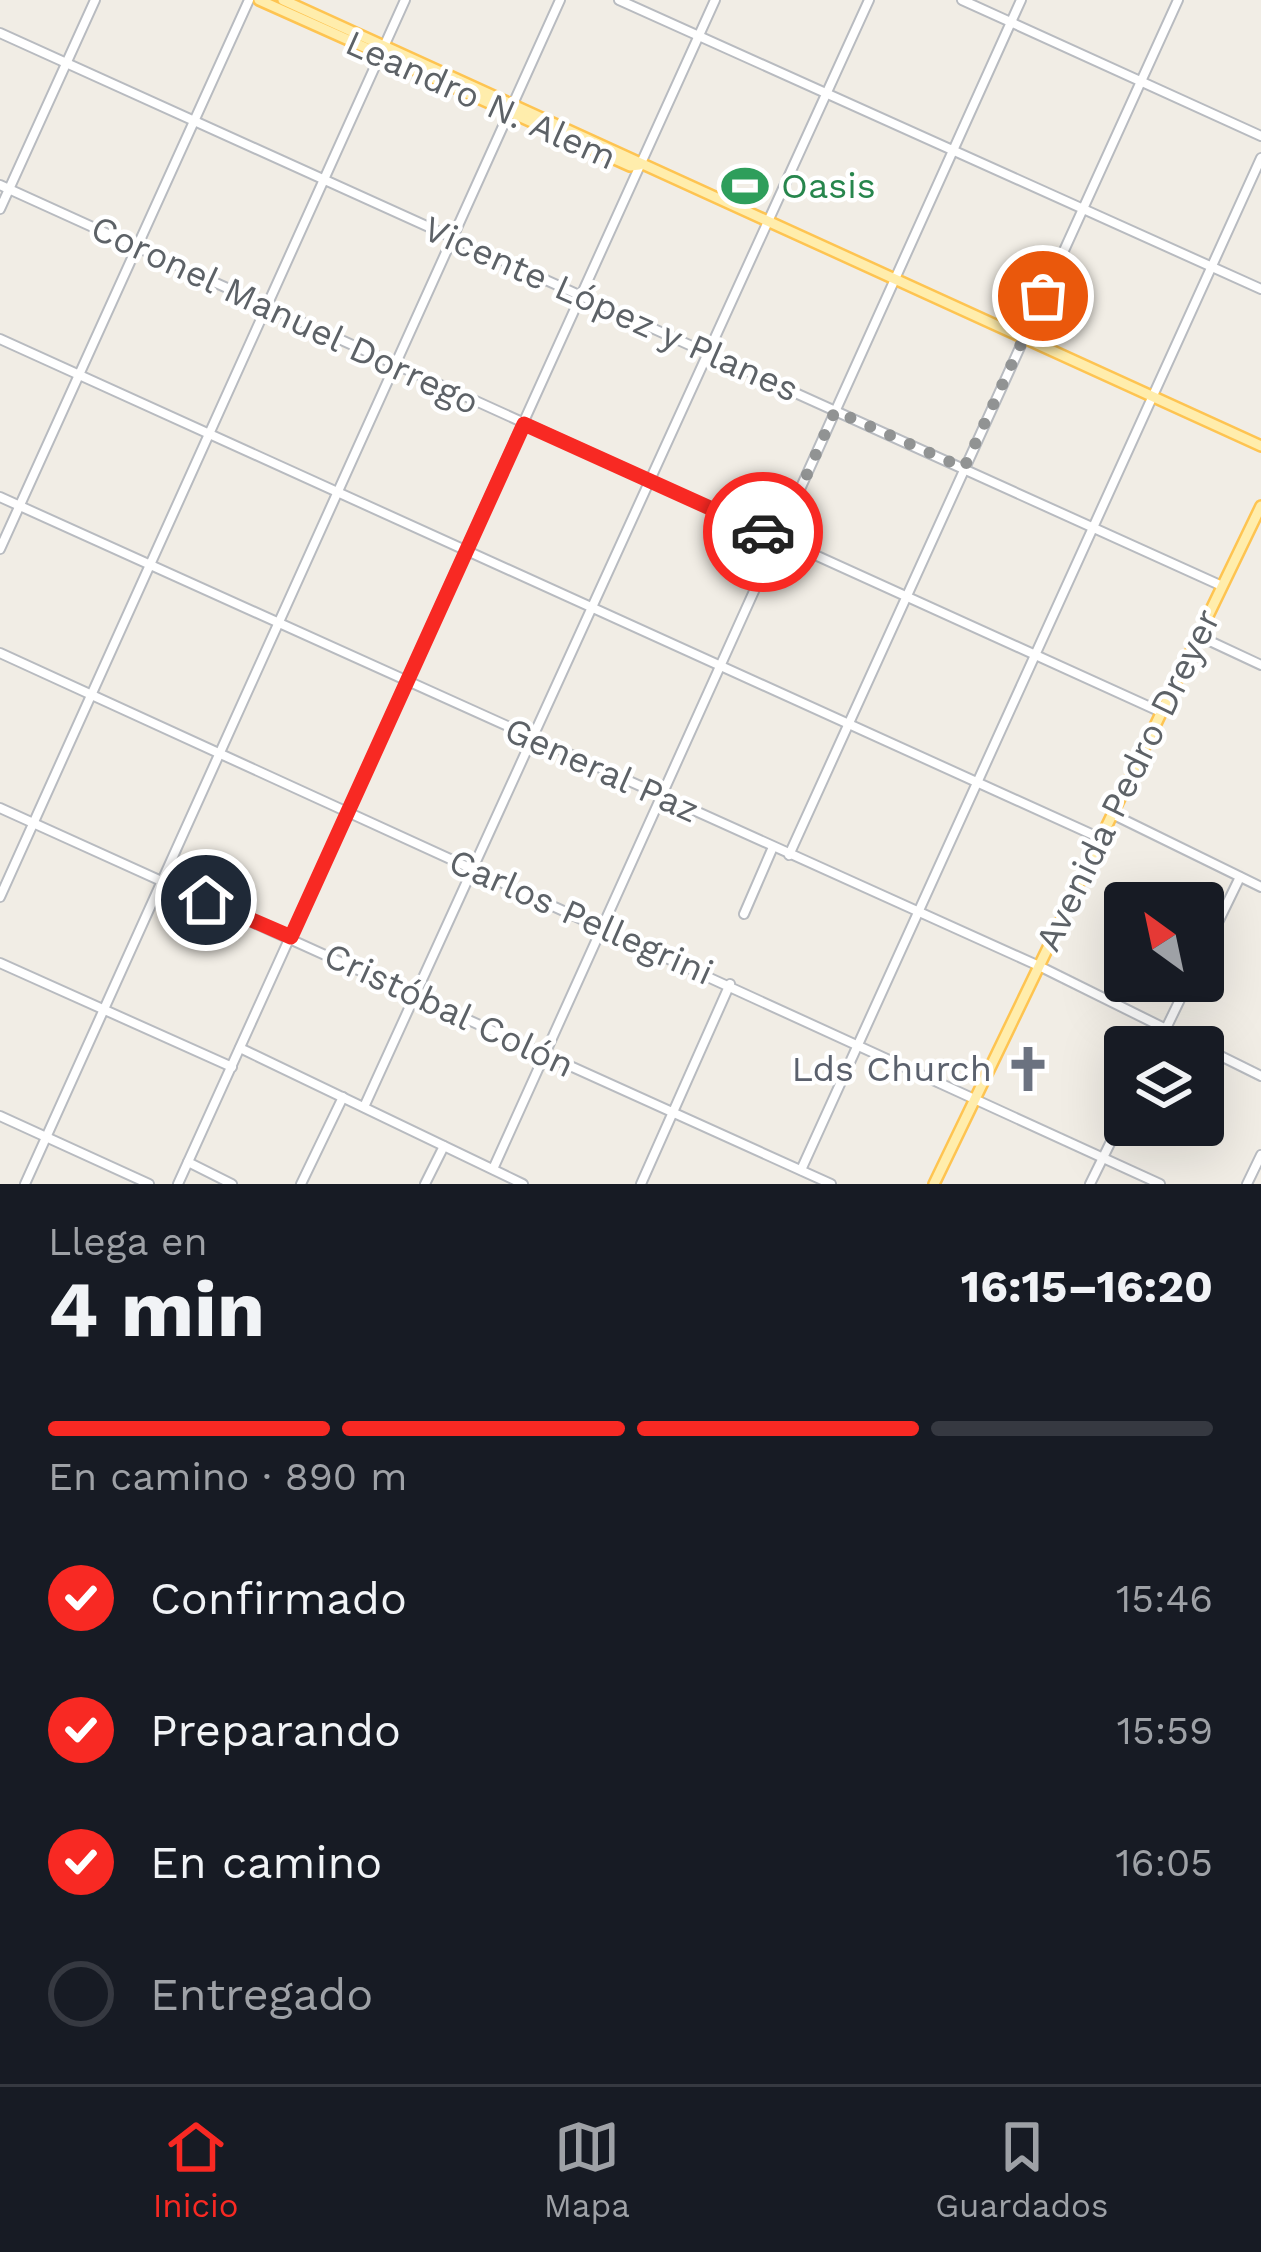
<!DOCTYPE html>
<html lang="es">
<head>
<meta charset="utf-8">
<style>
	:root { --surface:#171b24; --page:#242831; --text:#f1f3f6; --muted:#9ea1a6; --line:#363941; --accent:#f82923 }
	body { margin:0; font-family:"Work Sans",sans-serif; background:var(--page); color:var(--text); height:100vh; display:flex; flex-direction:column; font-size:45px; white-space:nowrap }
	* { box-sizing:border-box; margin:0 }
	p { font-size:39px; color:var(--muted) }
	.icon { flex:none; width:66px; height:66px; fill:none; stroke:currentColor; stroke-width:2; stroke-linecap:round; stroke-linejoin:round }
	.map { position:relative; height:1184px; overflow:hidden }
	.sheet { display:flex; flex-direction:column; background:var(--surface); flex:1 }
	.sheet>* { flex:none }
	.needle { width:78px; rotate:327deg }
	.controls { position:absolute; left:1104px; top:882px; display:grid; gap:24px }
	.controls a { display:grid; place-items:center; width:120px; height:120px; border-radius:12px; background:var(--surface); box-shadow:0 12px 48px #0002; font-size:60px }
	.pin { position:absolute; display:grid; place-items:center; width:102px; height:102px; color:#fff; margin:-51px; border:6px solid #fff; border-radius:50%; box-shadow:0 3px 12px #0007 }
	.courier { position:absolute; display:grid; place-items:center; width:120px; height:120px; margin:-60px; border:9px solid #f82923; border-radius:50%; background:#fff; color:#222; box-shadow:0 3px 15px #0007 }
	.summary em { font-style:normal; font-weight:700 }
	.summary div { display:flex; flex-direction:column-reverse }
	.summary { display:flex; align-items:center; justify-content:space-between; height:204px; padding:0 48px }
	h1 { font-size:78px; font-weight:700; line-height:90px }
	.bar { display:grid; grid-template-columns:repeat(4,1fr); gap:18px 12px; align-content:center; height:144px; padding:0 48px }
	.bar i { height:15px; border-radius:9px; background:var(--line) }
	.bar .active { background:var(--accent) }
	.bar p { grid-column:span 4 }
	ol { padding:0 48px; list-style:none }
	li { display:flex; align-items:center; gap:36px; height:132px }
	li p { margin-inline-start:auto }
	li .icon { padding:12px; border-radius:50%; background:var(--accent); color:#fff; stroke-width:4 }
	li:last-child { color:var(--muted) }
	li i { width:66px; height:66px; border:6px solid var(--line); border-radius:50% }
	.menu { display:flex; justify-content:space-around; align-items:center; height:168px; border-top:3px solid var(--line); background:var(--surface); font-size:33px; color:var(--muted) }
	.menu a { display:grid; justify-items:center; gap:6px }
	.menu .active { color:var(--accent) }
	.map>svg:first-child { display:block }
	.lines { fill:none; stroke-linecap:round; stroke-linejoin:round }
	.minor-casing { stroke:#b8bbc0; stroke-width:12 }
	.major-casing { stroke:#fec451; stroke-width:14 }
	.minor { stroke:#fff; stroke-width:8 }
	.major { stroke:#ffedac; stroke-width:9 }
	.done { stroke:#919393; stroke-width:12; stroke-dasharray:0 21.6 }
	.route { stroke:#f82923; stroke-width:15 }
	.labels { text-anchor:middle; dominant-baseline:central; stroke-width:9; stroke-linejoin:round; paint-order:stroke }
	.street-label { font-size:36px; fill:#5d6267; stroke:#fff }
	.leisure-label { font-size:36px; fill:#27864d; stroke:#fff; text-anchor:start }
	.worship-label { font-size:36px; fill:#5b616d; stroke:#fff; text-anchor:end }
</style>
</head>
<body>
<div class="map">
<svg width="1261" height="1184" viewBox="0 0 1261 1184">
	<rect width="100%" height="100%" fill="#f1ede5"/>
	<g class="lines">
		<defs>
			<g id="minor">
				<polyline points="619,0 1261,289"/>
				<polyline points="962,0 1261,136"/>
				<polyline points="0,33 1222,586"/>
				<polyline points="0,185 1161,712"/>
				<polyline points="0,209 95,0"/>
				<polyline points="0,339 1100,838"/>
				<polyline points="0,497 1039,966 1261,1076"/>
				<polyline points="0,549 249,0"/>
				<polyline points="1199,636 1261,665"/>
				<polyline points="0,653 1160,1184"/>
				<polyline points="0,808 831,1184"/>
				<polyline points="1112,814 1261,887"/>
				<polyline points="789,855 1178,0"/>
				<polyline points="0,897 405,0"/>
				<polyline points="744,914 773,847"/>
				<polyline points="1203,953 1240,877"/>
				<polyline points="0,963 232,1067"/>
				<polyline points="1157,1047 1189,981"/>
				<polyline points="240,1048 523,1184"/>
				<polyline points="364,1107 869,0"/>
				<polyline points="0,1116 149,1184"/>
				<polyline points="188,1162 232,1184"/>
				<polyline points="493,1169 1021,0"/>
				<polyline points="801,1170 1261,158"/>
				<polyline points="25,1184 560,0"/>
				<polyline points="178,1184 715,0"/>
				<polyline points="301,1184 343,1097"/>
				<polyline points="425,1184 444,1146"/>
				<polyline points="641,1184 730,984"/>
				<polyline points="1090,1184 1125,1113"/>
				<polyline points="1247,1184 1261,1155"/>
			</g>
			<g id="major">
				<polyline points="259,0 630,166 639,165"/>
				<polyline points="283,0 1261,446"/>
				<polyline points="934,1184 1261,506"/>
			</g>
		</defs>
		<use href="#minor" class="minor-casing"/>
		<use href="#major" class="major-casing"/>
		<use href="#minor" class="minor"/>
		<use href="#major" class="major"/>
	</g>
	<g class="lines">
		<polyline class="done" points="763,532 779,538 835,411 964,468 1043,296"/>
		<polyline class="route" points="206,900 291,937 524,424 763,532"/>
	</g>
	<defs>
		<symbol id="stadium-bare" viewBox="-9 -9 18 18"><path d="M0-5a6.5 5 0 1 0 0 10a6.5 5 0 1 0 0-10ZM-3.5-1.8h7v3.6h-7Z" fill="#2e9e5b" stroke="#fff" stroke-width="2.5" paint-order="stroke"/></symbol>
		<symbol id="church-bare" viewBox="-9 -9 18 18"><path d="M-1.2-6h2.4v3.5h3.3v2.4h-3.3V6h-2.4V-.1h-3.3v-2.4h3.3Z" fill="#6b7280" stroke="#fff" stroke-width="2.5" paint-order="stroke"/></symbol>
	</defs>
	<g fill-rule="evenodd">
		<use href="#stadium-bare" x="712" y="153" width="66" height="66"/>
		<use href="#church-bare" x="995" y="1036" width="66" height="66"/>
	</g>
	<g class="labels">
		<g class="street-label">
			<text transform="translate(481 100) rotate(24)">Leandro N. Alem</text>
			<text transform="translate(611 309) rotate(24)">Vicente López y Planes</text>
			<text transform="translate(285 315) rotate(25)">Coronel Manuel Dorrego</text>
			<text transform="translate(602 770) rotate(24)">General Paz</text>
			<text transform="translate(1128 780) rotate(-64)">Avenida Pedro Dreyer</text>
			<text transform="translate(581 917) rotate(24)">Carlos Pellegrini</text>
			<text transform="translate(449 1010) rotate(25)">Cristóbal Colón</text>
		</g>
		<g class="leisure-label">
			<text x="781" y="186">Oasis</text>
		</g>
		<g class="worship-label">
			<text x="992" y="1069">Lds Church</text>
		</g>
	</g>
</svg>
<div class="controls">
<a><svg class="needle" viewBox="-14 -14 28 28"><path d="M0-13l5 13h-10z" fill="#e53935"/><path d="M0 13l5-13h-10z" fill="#9ea1a6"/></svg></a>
<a><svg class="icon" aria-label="layers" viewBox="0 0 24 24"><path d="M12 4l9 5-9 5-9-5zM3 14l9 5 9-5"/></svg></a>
</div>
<div class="pin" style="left:1043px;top:296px;background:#ea580c"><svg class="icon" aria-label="bag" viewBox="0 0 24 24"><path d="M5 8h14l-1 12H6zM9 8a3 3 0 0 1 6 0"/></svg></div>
<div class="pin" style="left:206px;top:900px;background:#1f2937"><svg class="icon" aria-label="home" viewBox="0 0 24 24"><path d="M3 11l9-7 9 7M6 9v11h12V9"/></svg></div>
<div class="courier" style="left:763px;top:532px"><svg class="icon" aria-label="car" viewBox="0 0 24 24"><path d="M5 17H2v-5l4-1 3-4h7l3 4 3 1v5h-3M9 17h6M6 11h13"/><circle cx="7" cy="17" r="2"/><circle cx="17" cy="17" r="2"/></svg></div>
</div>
<section class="sheet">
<div class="summary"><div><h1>4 min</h1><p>Llega en</p></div><em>16:15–16:20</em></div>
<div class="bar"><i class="active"></i><i class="active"></i><i class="active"></i><i></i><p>En camino · 890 m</p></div>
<ol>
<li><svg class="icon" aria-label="check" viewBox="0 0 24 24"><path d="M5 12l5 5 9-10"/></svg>Confirmado<p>15:46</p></li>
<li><svg class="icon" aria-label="check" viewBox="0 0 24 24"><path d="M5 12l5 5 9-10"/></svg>Preparando<p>15:59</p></li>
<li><svg class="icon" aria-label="check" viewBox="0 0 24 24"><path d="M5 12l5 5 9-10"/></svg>En camino<p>16:05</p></li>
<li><i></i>Entregado</li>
</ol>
</section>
<nav class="menu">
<a class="active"><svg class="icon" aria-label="home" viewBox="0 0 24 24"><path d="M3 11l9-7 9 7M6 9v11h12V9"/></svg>Inicio</a>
<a><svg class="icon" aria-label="map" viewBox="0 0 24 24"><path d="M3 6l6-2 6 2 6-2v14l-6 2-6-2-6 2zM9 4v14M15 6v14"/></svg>Mapa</a>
<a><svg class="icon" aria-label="saved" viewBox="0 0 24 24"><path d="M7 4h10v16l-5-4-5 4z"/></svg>Guardados</a>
</nav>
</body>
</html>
